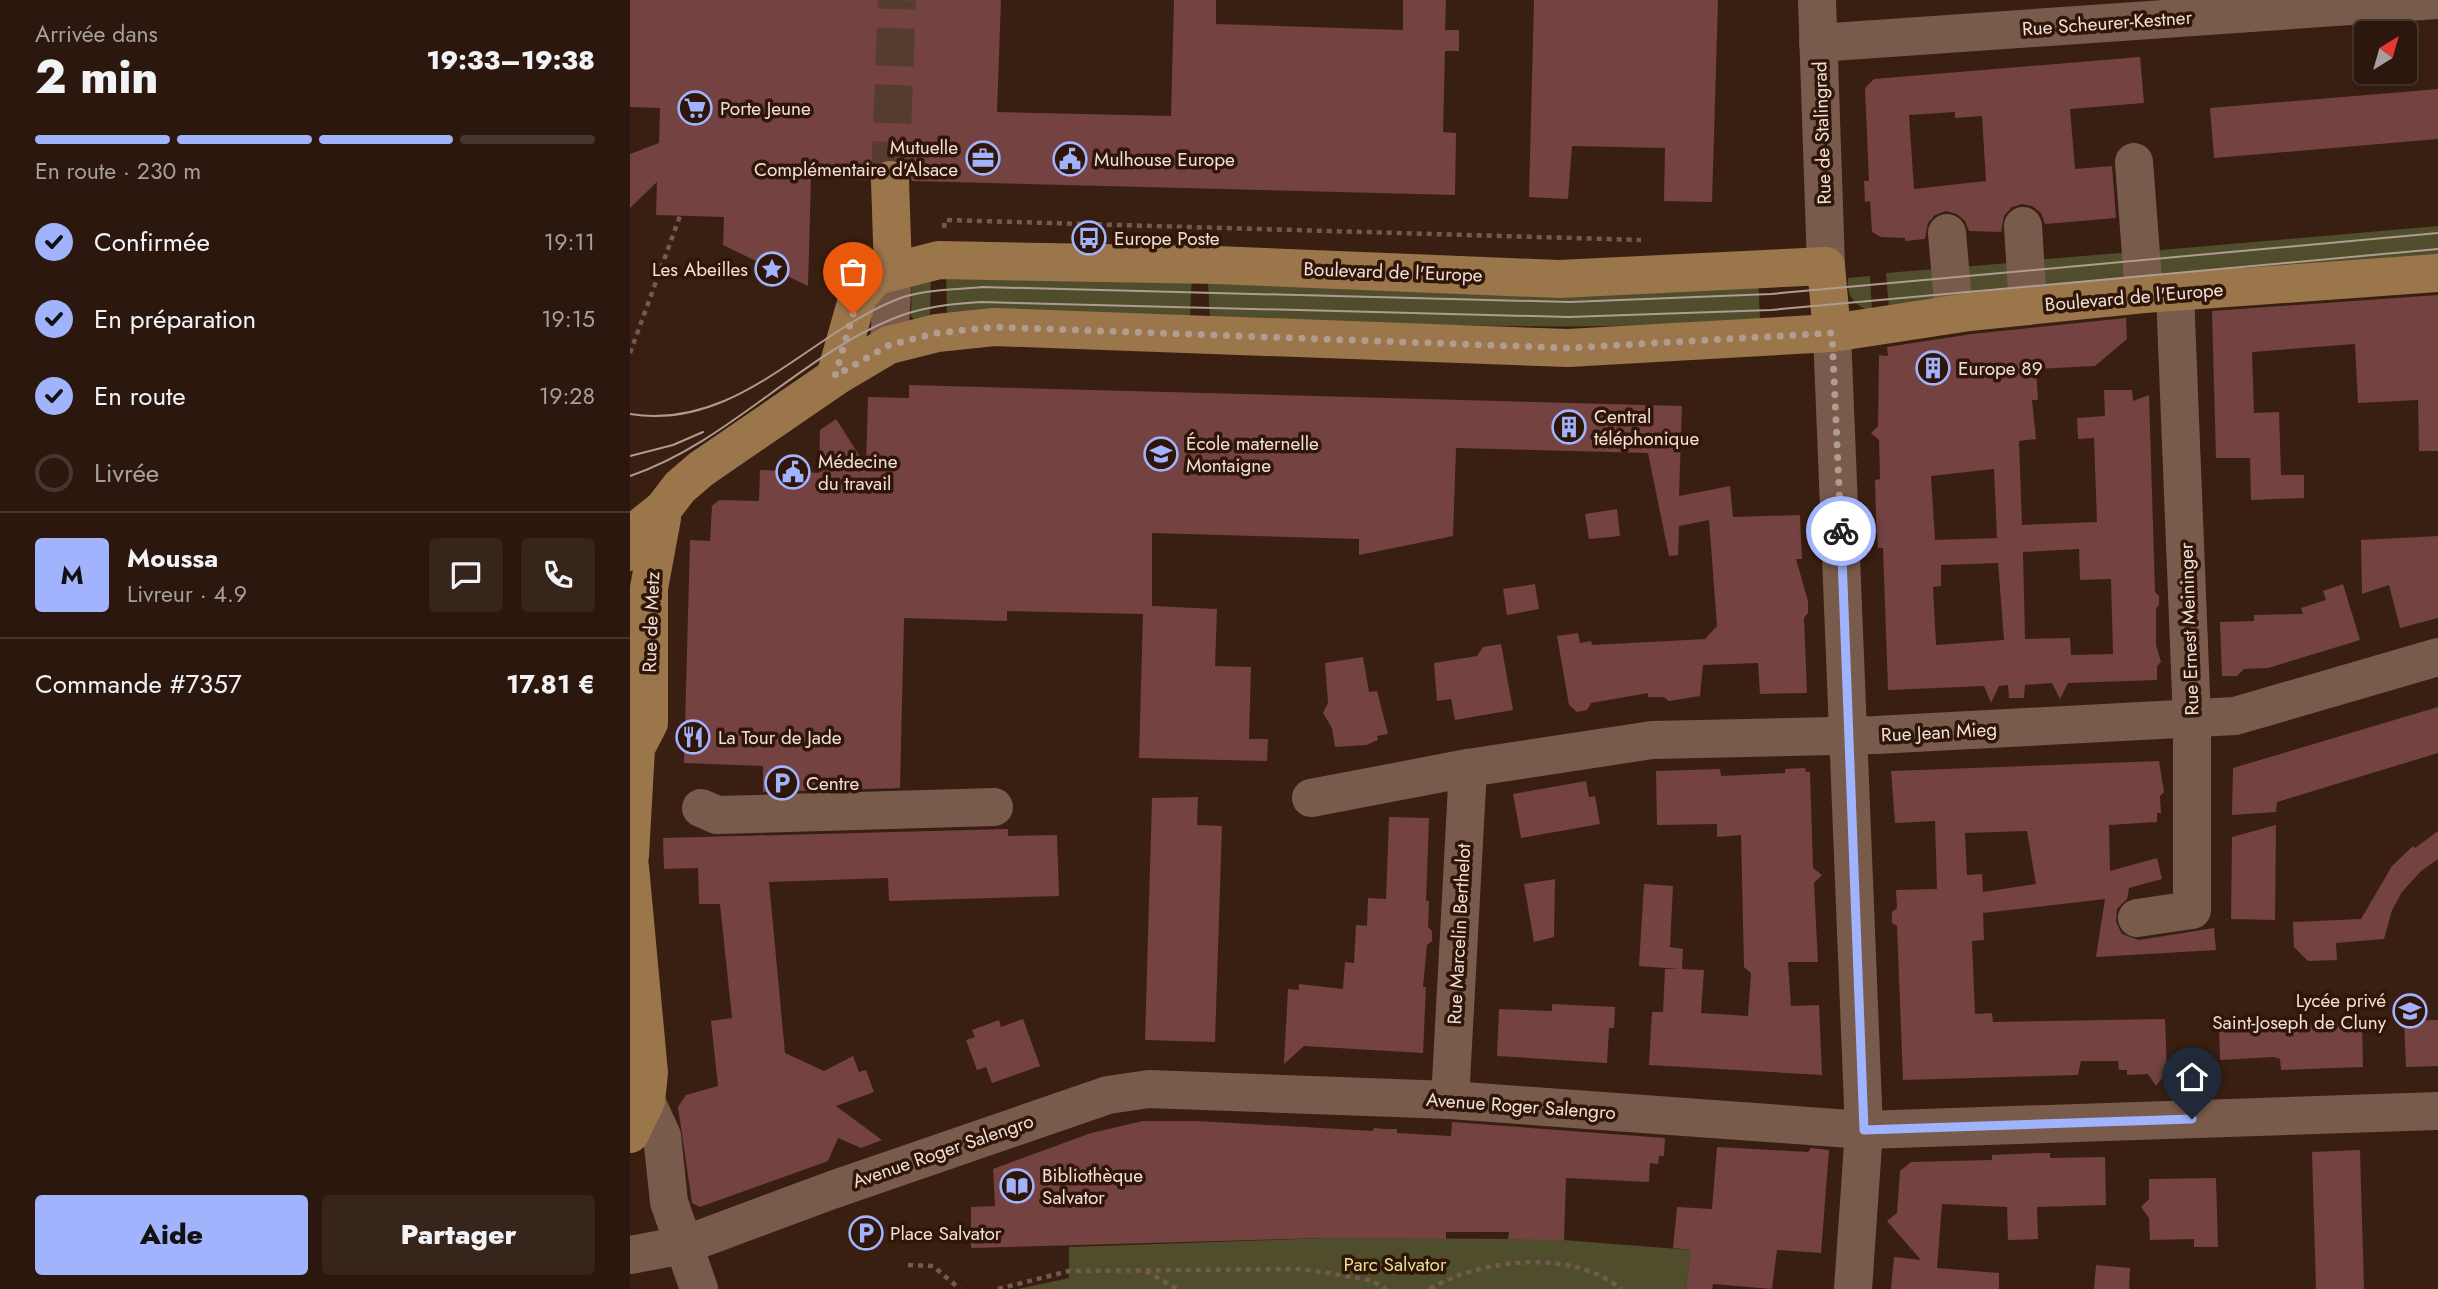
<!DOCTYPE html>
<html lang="fr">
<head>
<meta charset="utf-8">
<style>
	:root { --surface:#2b170d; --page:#37241b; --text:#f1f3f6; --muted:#a69f9d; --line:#47362e; --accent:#a1b3fd }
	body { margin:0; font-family:Jost,sans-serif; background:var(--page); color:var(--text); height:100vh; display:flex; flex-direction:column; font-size:26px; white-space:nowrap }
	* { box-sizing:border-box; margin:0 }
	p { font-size:23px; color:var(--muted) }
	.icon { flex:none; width:38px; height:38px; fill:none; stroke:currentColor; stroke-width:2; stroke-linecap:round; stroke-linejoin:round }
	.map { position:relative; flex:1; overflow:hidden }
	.panel { display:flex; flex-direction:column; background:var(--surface); width:630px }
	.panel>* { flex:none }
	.needle { width:46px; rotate:37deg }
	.tools { position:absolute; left:1724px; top:21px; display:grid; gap:14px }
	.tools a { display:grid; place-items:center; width:63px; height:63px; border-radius:7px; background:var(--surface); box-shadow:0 4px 10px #0003,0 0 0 2px var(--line); font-size:35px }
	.pin { position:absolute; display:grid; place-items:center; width:60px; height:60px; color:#fff; margin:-72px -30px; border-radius:50% 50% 50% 0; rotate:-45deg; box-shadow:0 0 7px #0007 }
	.pin .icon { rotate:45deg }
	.courier { position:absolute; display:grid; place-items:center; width:70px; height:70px; margin:-35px; border:5px solid #a1b3fd; border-radius:50%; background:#fff; color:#222; box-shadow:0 2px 9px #0007 }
	.headline em { font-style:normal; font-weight:800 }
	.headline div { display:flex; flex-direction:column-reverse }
	.headline { display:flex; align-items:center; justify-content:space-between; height:119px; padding:0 35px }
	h1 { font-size:46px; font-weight:800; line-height:52px }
	.bar { display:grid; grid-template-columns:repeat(4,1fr); gap:10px 7px; align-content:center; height:84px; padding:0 35px }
	.bar i { height:9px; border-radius:5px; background:var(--line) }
	.bar .selected { background:var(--accent) }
	.bar p { grid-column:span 4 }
	.line { display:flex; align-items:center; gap:18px; padding:0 35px; border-top:2px solid var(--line) }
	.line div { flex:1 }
	.round { display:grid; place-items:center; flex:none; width:74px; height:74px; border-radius:7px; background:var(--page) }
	ol { padding:0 35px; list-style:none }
	li { display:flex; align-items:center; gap:21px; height:77px }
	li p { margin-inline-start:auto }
	li .icon { padding:7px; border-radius:50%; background:var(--accent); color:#111; stroke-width:4 }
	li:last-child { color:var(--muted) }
	li i { width:38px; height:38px; border:4px solid var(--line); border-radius:50% }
	.primary-button { display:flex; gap:14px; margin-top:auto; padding:14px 35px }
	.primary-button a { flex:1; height:80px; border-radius:7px; background:var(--accent); color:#111; font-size:28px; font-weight:800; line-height:80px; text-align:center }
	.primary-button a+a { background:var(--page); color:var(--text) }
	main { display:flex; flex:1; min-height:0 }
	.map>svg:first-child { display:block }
	.green { fill:#504d2d }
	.building { fill:#734241; fill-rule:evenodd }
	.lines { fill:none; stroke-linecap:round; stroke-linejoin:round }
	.major-tunnel { stroke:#553c2f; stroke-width:38; stroke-dasharray:38 19; stroke-linecap:butt }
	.path { stroke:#725b4e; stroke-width:4.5; stroke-dasharray:5 5; stroke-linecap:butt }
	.minor { stroke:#795b4b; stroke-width:38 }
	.major { stroke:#9b764b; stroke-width:38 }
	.tram { stroke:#af9b8f; stroke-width:2 }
	.done { stroke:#b19c91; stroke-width:7; stroke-dasharray:0 12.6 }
	.route { stroke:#a1b3fd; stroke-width:9 }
	.labels { text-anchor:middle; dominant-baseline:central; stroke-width:7; stroke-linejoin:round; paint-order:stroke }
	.street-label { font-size:19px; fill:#f2e0d6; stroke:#2f1608 }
	.poi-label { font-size:19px; fill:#f2e0d6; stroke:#2f1608; text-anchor:start }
	.park-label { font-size:19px; fill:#e7df92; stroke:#2f1608 }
</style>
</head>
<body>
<main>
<section class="panel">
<div class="headline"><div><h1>2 min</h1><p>Arrivée dans</p></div><em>19:33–19:38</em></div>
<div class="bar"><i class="selected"></i><i class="selected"></i><i class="selected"></i><i></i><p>En route · 230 m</p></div>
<ol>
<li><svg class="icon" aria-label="check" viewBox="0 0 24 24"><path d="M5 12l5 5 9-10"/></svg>Confirmée<p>19:11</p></li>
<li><svg class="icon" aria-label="check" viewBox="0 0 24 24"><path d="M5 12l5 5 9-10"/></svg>En préparation<p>19:15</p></li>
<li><svg class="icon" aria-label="check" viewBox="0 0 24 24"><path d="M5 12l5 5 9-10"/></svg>En route<p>19:28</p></li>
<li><i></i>Livrée</li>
</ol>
<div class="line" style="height:126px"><b class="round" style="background:var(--accent);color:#111">M</b><div><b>Moussa</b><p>Livreur · 4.9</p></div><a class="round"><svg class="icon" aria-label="chat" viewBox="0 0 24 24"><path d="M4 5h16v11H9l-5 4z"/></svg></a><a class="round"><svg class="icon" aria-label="phone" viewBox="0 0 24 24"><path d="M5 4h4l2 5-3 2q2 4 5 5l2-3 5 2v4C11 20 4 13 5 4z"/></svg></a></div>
<div class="line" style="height:91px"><div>Commande #7357</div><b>17.81 €</b></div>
<div class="primary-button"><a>Aide</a><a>Partager</a></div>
</section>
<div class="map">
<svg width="1808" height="1289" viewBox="0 0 1808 1289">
	<rect width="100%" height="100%" fill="#391f11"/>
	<g class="green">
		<polygon points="1808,226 1808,262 1530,282 1520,251"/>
		<polygon points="1501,252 1501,279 1416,290 1405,260"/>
		<polygon points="1390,262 1389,290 1339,295 1332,267"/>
		<polygon points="282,267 301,267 300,320 285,321 281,316"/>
		<polygon points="316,267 562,274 560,317 317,317"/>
		<polygon points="1317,268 1312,298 1259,309 1256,273"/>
		<path d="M1128 276 1130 320C947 333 764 323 580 318L578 283Z"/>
		<path d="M1240 276 1242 311C1224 306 1217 297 1218 278Z"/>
		<polygon points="697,1238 920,1239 1061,1250 1056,1289 388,1289 439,1278 439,1247"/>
	</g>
	<g class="building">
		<polygon points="0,0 371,0 367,112 541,116 544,0 586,0 586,24 773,30 773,0 816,0 815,30 829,30 829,51 815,51 813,132 826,133 825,195 282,181 278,168 270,160 259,158 248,162 241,169 238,180 181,178 178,286 93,245 94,217 26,215 27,182 0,208 0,154 29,143 30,108 0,107"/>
		<polygon points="904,0 1088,0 1082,202 1034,201 1035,148 942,146 938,199 899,197"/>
		<path d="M1510 57 1514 103 1440 109 1445 169 1482 166 1486 218 1415 224 1411 213 1402 206 1392 204 1382 207 1374 216 1371 232 1339 231 1335 221 1327 214 1316 211 1305 215 1298 223 1295 239 1275 241V238L1251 237 1242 232 1240 201 1235 202 1234 181H1239L1235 88 1244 79ZM1325 112V118L1352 116 1356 181 1284 189 1279 115Z"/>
		<polygon points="1808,89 1808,139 1584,158 1580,108"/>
		<polygon points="1808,295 1808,451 1789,451 1788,400 1728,403 1725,344 1622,352 1624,413 1649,412 1651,475 1674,475 1674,498 1621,500 1620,458 1586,458 1582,311"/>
		<path d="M1496 318 1497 339 1465 366 1406 369 1408 400H1402L1406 439 1389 441 1392 525 1467 522 1464 438 1448 439 1447 418 1475 416 1474 390H1502L1503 401 1519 395 1525 592 1529 596V605L1526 608V645L1531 662 1527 666V680L1438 683 1430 699 1422 683 1395 685 1394 698H1379L1378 685 1369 686 1361 703 1354 686 1258 690 1253 548H1248L1246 516 1245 480 1250 479 1249 440 1241 433 1248 426 1249 355 1258 356 1257 347 1342 334ZM1364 469 1367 538 1305 540 1301 476ZM1449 549 1450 580 1481 579 1483 654 1441 655 1440 638 1395 639 1393 552ZM1368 563 1374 640 1306 645 1303 587 1311 586V565Z"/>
		<polygon points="279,385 1052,406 1049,496 1100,486 1103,517 1170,515 1172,559 1166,559 1178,601 1178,613 1174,618 1177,693 1130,694 1128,663 1073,665 1070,696 1039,701 1034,697 1018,697 1018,693 961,703 957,710 947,712 939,705 927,636 948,633 950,643 961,641 962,645 1075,639 1087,626 1079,520 1049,526 1048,555 1039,556 1018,453 826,448 823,536 729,555 729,539 522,533 522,606 587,609 585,666 621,667 619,739 638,739 637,761 509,758 513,614 377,611 377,621 274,618 270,788 133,792 133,766 54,763 60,540 80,541 82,506 89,500 129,501 130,470 189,473 190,430 206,419 236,466 238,397 279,398"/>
		<polygon points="987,509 990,536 959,539 955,514"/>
		<polygon points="1808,536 1808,618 1770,628 1759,585 1732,594 1731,540"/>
		<polygon points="905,584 909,609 877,615 873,589"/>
		<polygon points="1713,584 1730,640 1638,668 1614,669 1607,676 1592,676 1590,622 1624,621 1624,615 1673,614 1671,608 1696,600 1693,591"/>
		<polygon points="871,644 883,710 825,720 821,699 807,701 804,663 847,656 853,647"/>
		<polygon points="733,657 739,692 747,691 758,734 747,736 748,740 736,745 705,747 702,728 693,713 698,703 695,663"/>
		<polygon points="1808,707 1808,753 1647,802 1646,812 1602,815 1603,768"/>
		<path d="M1529 761 1534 792 1530 796 1531 813H1527V822L1479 825 1480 871 1527 858 1532 879 1499 888 1497 899 1487 909 1486 922 1492 934 1509 940 1584 928 1586 950 1466 957 1475 899 1353 913 1354 940 1342 941 1345 1014 1362 1013 1363 1022 1535 1019 1537 1071 1526 1086 1518 1074 1497 1075V1070H1489L1488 1061H1451L1448 1075 1273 1080 1267 926 1262 923V912L1267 908 1266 890 1307 889 1305 821 1265 823 1261 771ZM1397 831 1406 884 1353 892 1352 874 1337 875 1335 833Z"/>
		<polygon points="1175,768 1176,772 1180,772 1183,868 1192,875 1184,883 1188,962 1158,962 1161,1006 1189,1005 1192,1075 1019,1065 1022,1012 1033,1012 1035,969 1049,969 1009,966 1014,884 1043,886 1040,947 1053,949 1052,969 1074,970 1071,1013 1118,1016 1121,973 1114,967 1111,835 1087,837 1087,824 1027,825 1026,771 1090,769 1091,776 1155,773 1155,769"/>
		<polygon points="956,781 959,797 965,796 970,824 891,838 883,794"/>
		<polygon points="568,797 567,825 592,826 585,1042 515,1040 522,798"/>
		<polygon points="759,817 799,818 796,901 799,901 798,927 802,931 802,941 797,945 793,987 796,987 793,1053 674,1046 654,1064 658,989 669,990 669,984 713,989 715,962 724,963 726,925 737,926 738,898 756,899"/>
		<polygon points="1646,825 1645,920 1601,919 1602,837"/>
		<polygon points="378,829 378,836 427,835 429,896 259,901 258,878 139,882 155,1053 194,1071 223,1056 229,1072 236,1070 244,1092 206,1106 252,1140 231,1148 208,1138 198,1161 70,1207 62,1203 48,1107 56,1095 88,1086 81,1021 102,1018 90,904 69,904 68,868 34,869 33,838"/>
		<polygon points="1808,831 1808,859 1791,871 1772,892 1762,910 1754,939 1706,943 1707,960 1678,961 1664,947 1663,922 1731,919 1762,866 1783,846 1785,848"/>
		<polygon points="925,879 924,937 904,942 894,884"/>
		<polygon points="922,1004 985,1007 984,1028 979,1028 977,1063 867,1056 869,1009 922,1011"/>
		<polygon points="393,1019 410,1066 362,1083 356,1067 347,1070 336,1040 345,1037 342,1030 369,1020 371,1027"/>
		<polygon points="1808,1020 1808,1066 1776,1067 1774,1021"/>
		<polygon points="1732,1023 1733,1067 1651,1070 1650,1059 1644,1057 1590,1060 1589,1027 1612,1026 1612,1031 1678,1031 1678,1024"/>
		<polygon points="513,1121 568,1121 743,1131 744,1128 755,1129 767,1129 767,1133 821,1136 822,1122 1035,1138 1034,1156 1029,1156 1028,1164 1020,1163 1019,1182 936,1178 934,1240 878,1239 879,1232 816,1232 816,1239 695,1238 341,1248 341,1207 365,1206 363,1169 461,1133"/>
		<polygon points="1087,1147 1178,1152 1181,1148 1199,1150 1191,1253 1147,1250 1142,1289 1083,1284 1082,1289 1056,1289 1061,1250 1043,1248 1047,1207 1082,1209"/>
		<polygon points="1730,1150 1734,1289 1686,1289 1682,1152"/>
		<polygon points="1408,1153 1420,1153 1420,1158 1475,1157 1476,1205 1407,1207 1408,1239 1378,1240 1377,1207 1312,1204 1307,1268 1369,1273 1369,1289 1261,1289 1264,1257 1291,1260 1257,1221 1267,1213 1270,1171 1281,1162 1362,1160 1362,1155"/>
		<polygon points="1586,1178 1588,1247 1564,1247 1564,1239 1520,1240 1519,1218 1511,1207 1519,1199 1519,1179"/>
		<polygon points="1466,1265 1500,1268 1499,1289 1464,1289"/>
	</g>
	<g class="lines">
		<polyline class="major-tunnel" points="260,180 267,0"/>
		<g class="path">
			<polyline points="314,228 315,220 1011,240"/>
			<polyline points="0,353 50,216"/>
			<polyline points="278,1265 303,1266 330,1289"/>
			<polyline points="516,1271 547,1289"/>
			<polyline points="368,1289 439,1271 672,1269 740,1280 756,1289"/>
			<path d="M800 1289C850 1259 942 1248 991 1289"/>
		</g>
		<g class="minor">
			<polyline points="1187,0 1196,266"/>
			<polyline points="1188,43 1808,0"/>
			<polyline points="1504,162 1514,294"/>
			<polyline points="1393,226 1398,306"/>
			<polyline points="1317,233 1324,314"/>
			<polyline points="1202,333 1234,1130 1223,1289"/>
			<polyline points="259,345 263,271"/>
			<polyline points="681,798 838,768 1022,740 1246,735 1605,716 1808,657"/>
			<polyline points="71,808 87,815 364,807"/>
			<polyline points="1507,918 1562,910 1562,720 1545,293"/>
			<polyline points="820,1100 838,768"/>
			<polyline points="16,1101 32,1136 39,1202 69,1289"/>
			<polyline points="0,1255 54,1245 202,1190 478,1095 519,1089 820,1100 1234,1130 1808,1111"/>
		</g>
		<g class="major">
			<polyline points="260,180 263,271"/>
			<polyline points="205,377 228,296 246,276 309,260 586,265 929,279 1196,266 1202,333"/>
			<polyline points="0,552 13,525 33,509 50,487 71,469 205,377 259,345 307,333 364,327 938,348 1202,333 1339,312 1514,294 1808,273"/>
			<polyline points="0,856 6,748 19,723 19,588 32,518"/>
			<polyline points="0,867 19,1073 16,1101 0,1134"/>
		</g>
		<g class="tram">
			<path d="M0 414C105 431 175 338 263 301 290 289 323 290 352 287L940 302 1141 294 1808 233"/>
			<polyline points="0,456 43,445 73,432"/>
			<path d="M0 476C97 443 168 358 262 319 291 307 320 304 351 302L939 317 1141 310 1808 249"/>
		</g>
	</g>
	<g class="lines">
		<polyline class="done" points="223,314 205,376 259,345 307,333 364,327 938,348 1202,333 1211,531"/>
		<polyline class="route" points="1211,531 1234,1130 1562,1119"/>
	</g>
	<defs>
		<symbol id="supermarket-ring" viewBox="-11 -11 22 22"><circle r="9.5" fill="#2f1608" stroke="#a1b3fd" stroke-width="1.5"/><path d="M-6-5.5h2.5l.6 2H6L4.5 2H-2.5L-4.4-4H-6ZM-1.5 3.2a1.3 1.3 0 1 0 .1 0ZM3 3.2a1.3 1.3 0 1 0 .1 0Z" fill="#a1b3fd"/></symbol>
		<symbol id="office-ring" viewBox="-11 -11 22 22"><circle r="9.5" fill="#2f1608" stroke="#a1b3fd" stroke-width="1.5"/><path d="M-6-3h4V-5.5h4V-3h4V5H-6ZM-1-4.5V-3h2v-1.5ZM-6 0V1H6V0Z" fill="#a1b3fd"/></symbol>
		<symbol id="civic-ring" viewBox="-11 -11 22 22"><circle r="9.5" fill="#2f1608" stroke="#a1b3fd" stroke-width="1.5"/><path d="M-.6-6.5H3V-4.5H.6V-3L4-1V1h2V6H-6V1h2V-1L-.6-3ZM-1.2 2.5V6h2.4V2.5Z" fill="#a1b3fd"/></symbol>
		<symbol id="bus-ring" viewBox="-11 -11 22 22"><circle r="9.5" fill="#2f1608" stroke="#a1b3fd" stroke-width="1.5"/><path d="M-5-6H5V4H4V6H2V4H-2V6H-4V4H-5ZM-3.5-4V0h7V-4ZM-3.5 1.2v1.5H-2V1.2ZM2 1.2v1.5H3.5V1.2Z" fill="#a1b3fd"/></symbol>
		<symbol id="sight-ring" viewBox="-11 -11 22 22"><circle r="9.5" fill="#2f1608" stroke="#a1b3fd" stroke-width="1.5"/><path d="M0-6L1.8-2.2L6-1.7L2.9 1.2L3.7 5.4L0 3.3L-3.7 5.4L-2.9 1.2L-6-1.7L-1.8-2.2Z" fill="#a1b3fd"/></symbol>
		<symbol id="building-ring" viewBox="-11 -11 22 22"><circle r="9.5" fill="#2f1608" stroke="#a1b3fd" stroke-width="1.5"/><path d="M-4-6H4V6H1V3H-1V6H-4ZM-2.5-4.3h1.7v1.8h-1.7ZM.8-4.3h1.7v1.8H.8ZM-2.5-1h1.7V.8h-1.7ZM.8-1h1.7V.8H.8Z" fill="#a1b3fd"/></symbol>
		<symbol id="school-ring" viewBox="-11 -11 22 22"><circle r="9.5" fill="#2f1608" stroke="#a1b3fd" stroke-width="1.5"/><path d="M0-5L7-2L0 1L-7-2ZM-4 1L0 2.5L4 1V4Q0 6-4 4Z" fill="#a1b3fd"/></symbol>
		<symbol id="restaurant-ring" viewBox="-11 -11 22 22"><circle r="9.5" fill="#2f1608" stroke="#a1b3fd" stroke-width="1.5"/><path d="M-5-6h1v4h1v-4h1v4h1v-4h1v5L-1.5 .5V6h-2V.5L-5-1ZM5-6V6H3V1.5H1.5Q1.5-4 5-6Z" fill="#a1b3fd"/></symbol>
		<symbol id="parking-ring" viewBox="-11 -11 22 22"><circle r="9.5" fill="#2f1608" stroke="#a1b3fd" stroke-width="1.5"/><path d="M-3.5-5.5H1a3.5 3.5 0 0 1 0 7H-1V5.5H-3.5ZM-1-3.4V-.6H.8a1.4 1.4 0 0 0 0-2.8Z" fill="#a1b3fd"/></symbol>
		<symbol id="library-ring" viewBox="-11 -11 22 22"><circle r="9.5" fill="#2f1608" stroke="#a1b3fd" stroke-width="1.5"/><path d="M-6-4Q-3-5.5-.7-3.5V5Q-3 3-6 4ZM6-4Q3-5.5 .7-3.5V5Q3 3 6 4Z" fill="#a1b3fd"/></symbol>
	</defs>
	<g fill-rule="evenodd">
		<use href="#supermarket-ring" x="46" y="89" width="38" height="38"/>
		<use href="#office-ring" x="334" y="139" width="38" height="38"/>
		<use href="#civic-ring" x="421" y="140" width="38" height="38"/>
		<use href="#bus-ring" x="440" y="219" width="38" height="38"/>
		<use href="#sight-ring" x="123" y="250" width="38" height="38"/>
		<use href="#building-ring" x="1284" y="349" width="38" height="38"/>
		<use href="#building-ring" x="920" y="408" width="38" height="38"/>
		<use href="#school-ring" x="512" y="435" width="38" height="38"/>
		<use href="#civic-ring" x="144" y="453" width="38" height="38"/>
		<use href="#restaurant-ring" x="44" y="718" width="38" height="38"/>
		<use href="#parking-ring" x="133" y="764" width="38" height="38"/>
		<use href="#school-ring" x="1761" y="992" width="38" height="38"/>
		<use href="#library-ring" x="368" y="1167" width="38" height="38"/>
		<use href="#parking-ring" x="217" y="1214" width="38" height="38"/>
	</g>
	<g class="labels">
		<g class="street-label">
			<text transform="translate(1477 23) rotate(-4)">Rue Scheurer-Kestner</text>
			<text transform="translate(1192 133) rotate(-92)">Rue de Stalingrad</text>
			<text transform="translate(763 272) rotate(2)">Boulevard de l'Europe</text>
			<text transform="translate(1504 297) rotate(-5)">Boulevard de l'Europe</text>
			<text transform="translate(21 622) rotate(-88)">Rue de Metz</text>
			<text transform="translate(1559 629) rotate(-92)">Rue Ernest Meininger</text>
			<text transform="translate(1309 732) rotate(-3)">Rue Jean Mieg</text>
			<text transform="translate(829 934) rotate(-87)">Rue Marcelin Berthelot</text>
			<text transform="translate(891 1106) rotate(4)">Avenue Roger Salengro</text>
			<text transform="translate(313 1151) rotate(-19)">Avenue Roger Salengro</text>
		</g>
		<g class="poi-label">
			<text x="90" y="108">Porte Jeune</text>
			<text x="328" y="147" text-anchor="end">Mutuelle<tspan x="328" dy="22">Complémentaire d'Alsace</tspan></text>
			<text x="464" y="159">Mulhouse Europe</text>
			<text x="484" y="238">Europe Poste</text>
			<text x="118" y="269" text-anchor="end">Les Abeilles</text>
			<text x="1328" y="368">Europe 89</text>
			<text x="964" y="416">Central<tspan x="964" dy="22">téléphonique</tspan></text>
			<text x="556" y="443">École maternelle<tspan x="556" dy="22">Montaigne</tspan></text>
			<text x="188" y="461">Médecine<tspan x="188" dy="22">du travail</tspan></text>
			<text x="88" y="737">La Tour de Jade</text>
			<text x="176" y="783">Centre</text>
			<text x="1756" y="1000" text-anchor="end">Lycée privé<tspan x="1756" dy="22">Saint-Joseph de Cluny</tspan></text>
			<text x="412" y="1175">Bibliothèque<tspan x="412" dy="22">Salvator</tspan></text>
			<text x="260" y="1233">Place Salvator</text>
		</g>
		<g class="park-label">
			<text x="765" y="1264">Parc Salvator</text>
		</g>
	</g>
</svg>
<div class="tools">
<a><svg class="needle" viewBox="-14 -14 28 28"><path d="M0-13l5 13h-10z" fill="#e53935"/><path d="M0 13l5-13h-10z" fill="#a69f9d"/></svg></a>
</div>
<div class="pin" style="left:223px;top:314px;background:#ea580c"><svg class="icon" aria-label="bag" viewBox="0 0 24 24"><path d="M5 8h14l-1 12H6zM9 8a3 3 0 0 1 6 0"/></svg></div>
<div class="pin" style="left:1562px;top:1119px;background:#1f2937"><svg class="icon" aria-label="home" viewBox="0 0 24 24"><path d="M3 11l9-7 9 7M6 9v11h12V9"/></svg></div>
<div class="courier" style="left:1211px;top:531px"><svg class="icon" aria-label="bike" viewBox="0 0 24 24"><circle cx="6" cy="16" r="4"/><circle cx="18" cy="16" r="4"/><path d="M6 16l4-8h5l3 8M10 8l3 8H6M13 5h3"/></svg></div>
</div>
</main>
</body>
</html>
